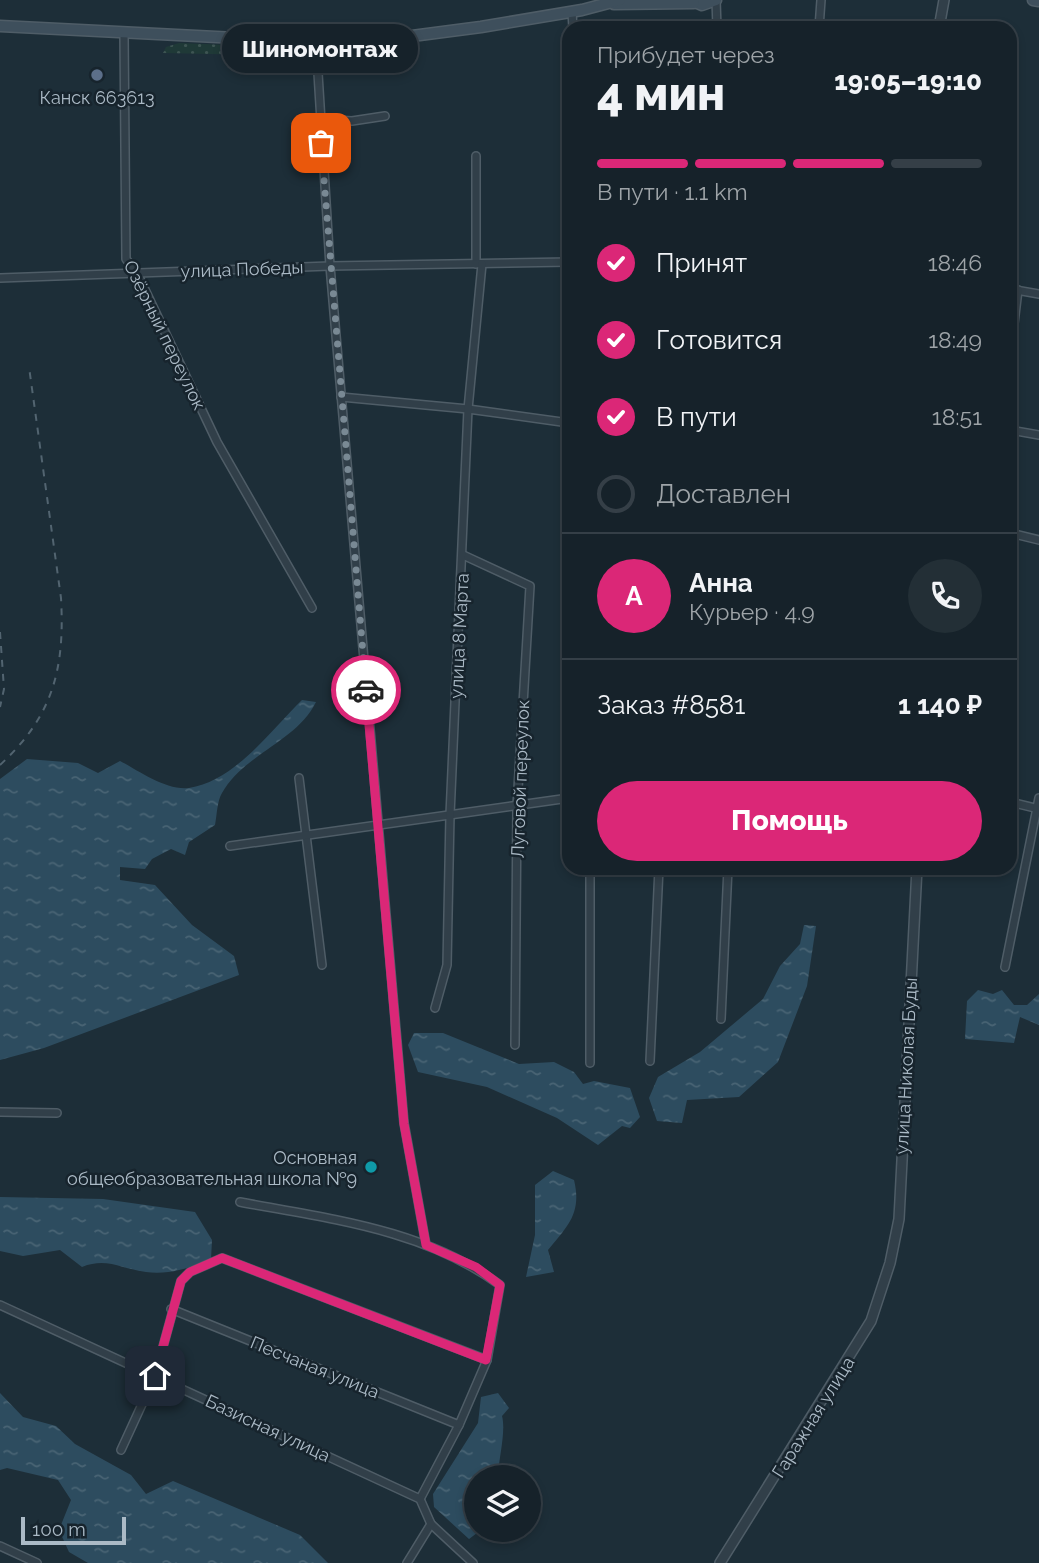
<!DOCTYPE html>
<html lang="ru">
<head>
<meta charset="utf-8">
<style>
	:root { --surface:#16222a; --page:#232f36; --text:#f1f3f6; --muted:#9ea4a8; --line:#353f47; --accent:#db2777 }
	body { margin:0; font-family:Raleway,sans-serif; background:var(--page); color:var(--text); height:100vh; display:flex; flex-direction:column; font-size:26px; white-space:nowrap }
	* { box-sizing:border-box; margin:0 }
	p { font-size:23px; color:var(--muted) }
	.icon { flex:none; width:38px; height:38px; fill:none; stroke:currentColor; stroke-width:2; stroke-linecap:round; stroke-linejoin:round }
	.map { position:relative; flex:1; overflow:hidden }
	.side { position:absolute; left:562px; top:21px; width:455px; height:854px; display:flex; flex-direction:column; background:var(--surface); border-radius:21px; box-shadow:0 4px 10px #0003,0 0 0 2px var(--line) }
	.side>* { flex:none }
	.tools { position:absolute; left:464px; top:1465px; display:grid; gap:14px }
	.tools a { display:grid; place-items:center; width:77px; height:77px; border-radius:50%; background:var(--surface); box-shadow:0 4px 10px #0003,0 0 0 2px var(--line); font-size:35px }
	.scale { position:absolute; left:21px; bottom:18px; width:105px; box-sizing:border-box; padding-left:7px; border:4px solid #abbac6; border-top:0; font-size:19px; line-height:24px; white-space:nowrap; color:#abbac6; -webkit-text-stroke:5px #17242d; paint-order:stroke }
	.pin { position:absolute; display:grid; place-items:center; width:60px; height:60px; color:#fff; margin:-30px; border-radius:14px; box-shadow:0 4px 10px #0006 }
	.courier { position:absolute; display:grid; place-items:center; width:70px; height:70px; margin:-35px; border:5px solid #db2777; border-radius:50%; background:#fff; color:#222; box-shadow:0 2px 9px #0007 }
	.bubble { position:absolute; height:49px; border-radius:24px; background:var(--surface); box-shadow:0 4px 10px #0003,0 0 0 2px var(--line); font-size:23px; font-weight:800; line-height:49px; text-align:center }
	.overview em { font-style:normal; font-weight:800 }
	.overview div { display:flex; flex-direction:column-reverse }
	.overview { display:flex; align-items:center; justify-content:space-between; height:119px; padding:0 35px }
	h1 { font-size:46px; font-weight:800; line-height:52px }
	.bar { display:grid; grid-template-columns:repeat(4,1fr); gap:10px 7px; align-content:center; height:84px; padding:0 35px }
	.bar i { height:9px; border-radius:5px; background:var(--line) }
	.bar .active { background:var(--accent) }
	.bar p { grid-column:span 4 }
	.line { display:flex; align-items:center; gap:18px; padding:0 35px; border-top:2px solid var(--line) }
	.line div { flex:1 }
	.round { display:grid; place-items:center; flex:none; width:74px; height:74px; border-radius:37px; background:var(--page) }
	ol { padding:0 35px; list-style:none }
	li { display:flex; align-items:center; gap:21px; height:77px }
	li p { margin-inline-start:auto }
	li .icon { padding:7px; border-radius:50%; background:var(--accent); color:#fff; stroke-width:4 }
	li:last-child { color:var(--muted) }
	li i { width:38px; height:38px; border:4px solid var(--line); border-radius:50% }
	.button { display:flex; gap:14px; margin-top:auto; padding:14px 35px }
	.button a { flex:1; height:80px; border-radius:42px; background:var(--accent); color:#fff; font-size:28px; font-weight:800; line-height:80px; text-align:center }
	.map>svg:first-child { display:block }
	.grass { fill:url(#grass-dots) }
	.water { fill:url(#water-ripples) }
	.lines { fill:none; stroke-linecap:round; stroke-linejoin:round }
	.minor-casing { stroke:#4f5d67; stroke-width:10 }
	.tertiary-casing { stroke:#4f5d67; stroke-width:12 }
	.secondary-casing { stroke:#4f5d67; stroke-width:13 }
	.minor { stroke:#313f49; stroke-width:7 }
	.tertiary { stroke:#313f49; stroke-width:9 }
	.secondary { stroke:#3e4f5c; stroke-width:10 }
	.rail { stroke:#526470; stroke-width:2; stroke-dasharray:7 7; stroke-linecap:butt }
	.done { stroke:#798994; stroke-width:7; stroke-dasharray:0 12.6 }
	.route { stroke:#db2777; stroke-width:9 }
	.service-dot { fill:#5c6f8a; stroke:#17242d; stroke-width:2.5 }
	.culture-dot { fill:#0f9aa8; stroke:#17242d; stroke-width:2.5 }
	.labels { text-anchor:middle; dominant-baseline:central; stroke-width:5; stroke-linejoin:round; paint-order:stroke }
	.poi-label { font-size:18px; fill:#abbac6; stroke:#17242d }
	.street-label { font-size:18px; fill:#abbac6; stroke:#17242d }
</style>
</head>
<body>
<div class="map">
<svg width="1039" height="1563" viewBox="0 0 1039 1563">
	<defs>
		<pattern id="grass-dots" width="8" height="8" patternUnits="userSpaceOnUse" patternTransform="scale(1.75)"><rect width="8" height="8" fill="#1f3937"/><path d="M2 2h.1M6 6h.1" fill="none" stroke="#3d5452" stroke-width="1.8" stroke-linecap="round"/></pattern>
		<pattern id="water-ripples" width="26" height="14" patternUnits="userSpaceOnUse" patternTransform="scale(1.75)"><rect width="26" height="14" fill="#2d4c5f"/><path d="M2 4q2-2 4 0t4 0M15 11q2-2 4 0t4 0" fill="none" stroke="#496474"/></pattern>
	</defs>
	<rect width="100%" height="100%" fill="#1d2e38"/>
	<g class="grass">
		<polygon points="179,43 252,46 259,55 163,53 166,47"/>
		<polygon points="290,47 310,48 314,55 279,57 282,51"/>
	</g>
	<g class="water">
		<path d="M302 700 316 702C296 742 244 754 222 793 217 801 217 815 215 825L189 842 185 855 171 849 152 859 145 869 120 867V880L155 885 192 925 234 956 239 975 44 1048 0 1060V779L27 759 78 763 98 773 120 761C139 771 167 791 189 788 235 781 271 730 302 700Z"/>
		<polygon points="804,925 816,926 807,986 778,1062 739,1097 687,1100 682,1123 657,1121 649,1098 658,1077 700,1052 763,999 780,966 800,944"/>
		<polygon points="978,990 993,994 1002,990 1014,1005 1027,1005 1039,994 1039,1025 1020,1017 1014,1043 965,1039 967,1001"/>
		<polygon points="414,1033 443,1033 519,1064 554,1062 574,1072 583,1084 594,1081 630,1088 640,1117 630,1128 622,1126 598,1145 557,1118 487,1087 418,1072 408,1045"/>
		<path d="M553 1171 574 1180C582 1213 568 1226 548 1250L554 1272 526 1277 535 1235V1185Z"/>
		<path d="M0 1197 103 1199 195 1212 212 1240 211 1259C190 1268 169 1275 146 1272 121 1269 107 1257 82 1267L60 1250 23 1256 0 1251Z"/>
		<polygon points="0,1393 23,1417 56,1426 75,1444 131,1475 146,1494 173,1481 300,1535 328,1563 88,1563 69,1552 59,1530 71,1500 58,1480 7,1468 0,1470"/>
		<path d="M498 1393 509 1408 502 1416C506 1431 499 1457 498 1475L476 1477V1530H481L469 1539 434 1507 433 1494 478 1423 481 1397Z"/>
	</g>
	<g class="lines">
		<defs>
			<g id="minor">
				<polyline points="716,0 717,28"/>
				<polyline points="572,12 573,28"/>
				<polyline points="819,28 821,0"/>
				<polyline points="124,34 126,259 137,273 217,442 312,608"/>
				<polyline points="316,41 330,266 404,1123 426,1245"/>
				<polyline points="319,119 352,121 385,116"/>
				<polyline points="476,156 476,264"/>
				<polyline points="0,278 330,266 569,262"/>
				<polyline points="1010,289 1039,294"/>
				<polyline points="1010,357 1018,290"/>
				<polyline points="341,397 468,409 569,423"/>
				<polyline points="1010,430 1039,435"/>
				<polyline points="1010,533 1039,540"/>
				<polyline points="463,555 530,586 517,806 515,1045"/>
				<polyline points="299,778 322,965"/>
				<polyline points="1010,802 1039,809"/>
				<polyline points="230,846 569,798"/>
				<polyline points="590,868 590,1063"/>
				<polyline points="1005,967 1039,798"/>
				<polyline points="435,1008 447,965 450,815 468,409 482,264"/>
				<polyline points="721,1019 728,868"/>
				<polyline points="650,1061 659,868"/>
				<polyline points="0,1112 57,1113"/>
				<path d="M240 1202C330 1219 424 1229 500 1285L487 1360 459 1425 420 1499"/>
				<polyline points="0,1305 420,1499 431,1524 473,1563"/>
				<polyline points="171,1309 459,1425"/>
				<polyline points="121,1450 155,1376 181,1281 190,1272 222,1258 487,1360"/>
				<polyline points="0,1546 37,1563"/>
				<polyline points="407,1563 431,1524"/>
			</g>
			<g id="tertiary">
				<polyline points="939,28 944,0"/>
				<polyline points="720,1563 871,1321 890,1263 899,1219 917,868"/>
			</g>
			<g id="secondary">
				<polyline points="691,0 702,5 716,0"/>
				<polyline points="1033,0 1039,1"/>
				<polyline points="614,4 694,3"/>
				<polyline points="0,26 258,39 389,39 481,27 582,10 620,0"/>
			</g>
		</defs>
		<use href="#minor" class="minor-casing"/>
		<use href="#tertiary" class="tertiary-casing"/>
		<use href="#secondary" class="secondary-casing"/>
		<use href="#minor" class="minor"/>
		<use href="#tertiary" class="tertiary"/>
		<use href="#secondary" class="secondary"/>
		<g class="rail">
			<polyline points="0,632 4,689 0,707"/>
			<path d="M0 765C53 716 65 669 61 598L29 367"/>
		</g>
	</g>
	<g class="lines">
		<polyline class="done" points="321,143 366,690"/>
		<polyline class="route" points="155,1376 181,1281 190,1272 222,1258 486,1360 500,1285 476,1267 426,1245 404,1124 366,690"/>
	</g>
	<circle class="service-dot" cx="97" cy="75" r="7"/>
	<circle class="culture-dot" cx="371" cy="1167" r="7"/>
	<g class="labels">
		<g class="poi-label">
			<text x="97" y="97">Канск 663613</text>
			<text x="357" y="1157" text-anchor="end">Основная<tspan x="357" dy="21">общеобразовательная школа №9</tspan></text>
		</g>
		<g class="street-label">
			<text transform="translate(242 269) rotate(-2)">улица Победы</text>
			<text transform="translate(165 335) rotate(64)">Озёрный переулок</text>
			<text transform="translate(459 636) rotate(-87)">улица 8 Марта</text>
			<text transform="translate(520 779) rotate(-88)">Луговой переулок</text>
			<text transform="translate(906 1066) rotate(-87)">улица Николая Буды</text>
			<text transform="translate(315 1367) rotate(22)">Песчаная улица</text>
			<text transform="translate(813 1417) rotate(-58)">Гаражная улица</text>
			<text transform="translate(268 1428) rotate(25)">Базисная улица</text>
		</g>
	</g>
</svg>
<div class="tools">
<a><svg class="icon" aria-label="layers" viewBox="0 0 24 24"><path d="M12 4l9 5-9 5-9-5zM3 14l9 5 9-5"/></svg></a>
</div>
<div class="scale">100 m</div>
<div class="pin" style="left:321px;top:143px;background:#ea580c"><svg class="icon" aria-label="bag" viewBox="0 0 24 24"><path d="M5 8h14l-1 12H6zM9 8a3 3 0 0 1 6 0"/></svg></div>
<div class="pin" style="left:155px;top:1376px;background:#1f2937"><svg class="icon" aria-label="home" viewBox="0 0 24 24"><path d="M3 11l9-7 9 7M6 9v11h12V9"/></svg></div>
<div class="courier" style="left:366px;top:690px"><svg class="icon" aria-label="car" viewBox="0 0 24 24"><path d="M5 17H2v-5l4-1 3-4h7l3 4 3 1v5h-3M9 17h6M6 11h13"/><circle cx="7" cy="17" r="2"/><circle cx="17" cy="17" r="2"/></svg></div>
<div class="bubble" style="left:222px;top:24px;width:196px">Шиномонтаж</div>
<section class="side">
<div class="overview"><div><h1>4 мин</h1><p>Прибудет через</p></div><em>19:05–19:10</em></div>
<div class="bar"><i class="active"></i><i class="active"></i><i class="active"></i><i></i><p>В пути · 1.1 km</p></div>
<ol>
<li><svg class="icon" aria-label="check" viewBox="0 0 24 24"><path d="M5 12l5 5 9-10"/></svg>Принят<p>18:46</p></li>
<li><svg class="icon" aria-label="check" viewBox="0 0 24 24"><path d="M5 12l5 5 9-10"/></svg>Готовится<p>18:49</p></li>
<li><svg class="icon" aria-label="check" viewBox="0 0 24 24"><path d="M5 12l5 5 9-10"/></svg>В пути<p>18:51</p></li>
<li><i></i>Доставлен</li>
</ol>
<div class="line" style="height:126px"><b class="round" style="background:var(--accent);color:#fff">А</b><div><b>Анна</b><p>Курьер · 4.9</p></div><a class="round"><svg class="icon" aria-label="phone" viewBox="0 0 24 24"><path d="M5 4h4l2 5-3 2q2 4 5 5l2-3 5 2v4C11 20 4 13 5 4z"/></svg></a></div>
<div class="line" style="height:91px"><div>Заказ #8581</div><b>1 140 ₽</b></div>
<div class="button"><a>Помощь</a></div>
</section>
</div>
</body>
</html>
